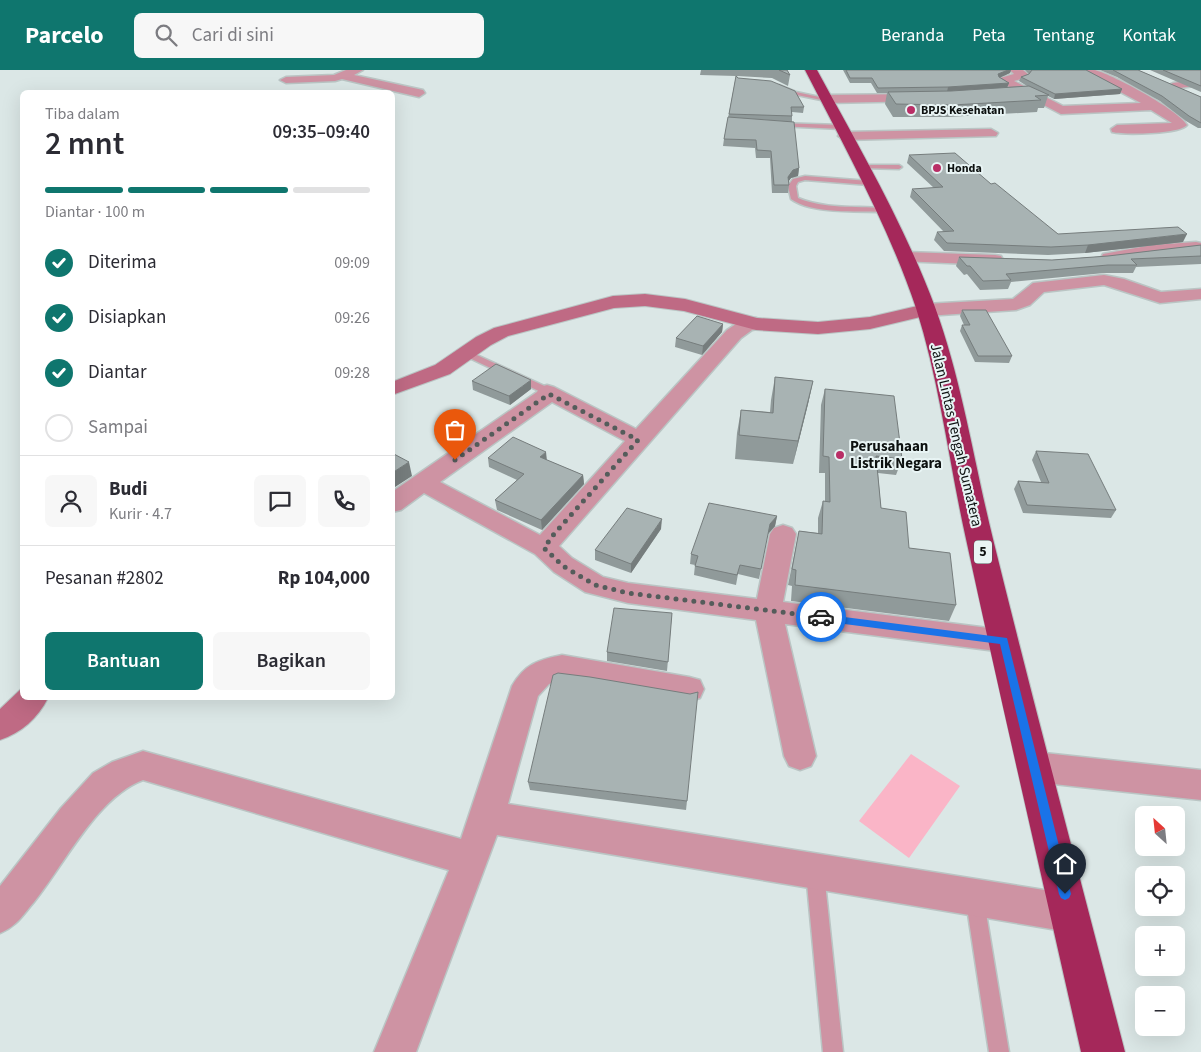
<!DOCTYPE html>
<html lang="id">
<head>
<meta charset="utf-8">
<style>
	:root { --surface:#fff; --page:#f7f7f7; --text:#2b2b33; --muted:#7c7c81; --line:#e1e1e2; --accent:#0f766e }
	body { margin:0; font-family:"Source Sans 3",sans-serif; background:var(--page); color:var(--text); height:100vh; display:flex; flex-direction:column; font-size:19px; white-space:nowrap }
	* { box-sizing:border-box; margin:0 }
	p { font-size:16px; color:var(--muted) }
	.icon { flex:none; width:28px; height:28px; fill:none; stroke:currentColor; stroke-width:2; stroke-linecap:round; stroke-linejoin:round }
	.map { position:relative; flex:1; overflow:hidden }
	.sheet { position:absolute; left:20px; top:20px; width:375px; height:610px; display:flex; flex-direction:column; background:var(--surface); border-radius:8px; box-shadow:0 5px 20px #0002 }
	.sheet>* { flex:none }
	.needle { width:32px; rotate:333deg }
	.tools { position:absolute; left:1135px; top:736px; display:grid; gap:10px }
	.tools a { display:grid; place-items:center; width:50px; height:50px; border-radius:8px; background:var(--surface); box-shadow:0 5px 20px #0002; font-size:25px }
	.pin { position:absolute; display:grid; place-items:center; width:42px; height:42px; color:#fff; margin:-51px -21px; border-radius:50% 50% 50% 0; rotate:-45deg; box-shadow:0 0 5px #0007 }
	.pin .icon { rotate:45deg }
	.courier { position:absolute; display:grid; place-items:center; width:50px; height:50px; margin:-25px; border:4px solid #1a73e8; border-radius:50%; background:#fff; color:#222; box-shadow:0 1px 6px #0007 }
	.summary em { font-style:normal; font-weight:600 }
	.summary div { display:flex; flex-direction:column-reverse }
	.summary { display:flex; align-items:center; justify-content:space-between; height:85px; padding:0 25px }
	h1 { font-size:32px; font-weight:600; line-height:38px }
	.bar { display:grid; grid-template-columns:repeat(4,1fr); gap:8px 5px; align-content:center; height:60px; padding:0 25px }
	.bar i { height:6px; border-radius:4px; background:var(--line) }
	.bar .on { background:var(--accent) }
	.bar p { grid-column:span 4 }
	.line { display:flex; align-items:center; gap:12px; padding:0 25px; border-top:1px solid var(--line) }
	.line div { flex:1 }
	.round { display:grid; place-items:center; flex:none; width:52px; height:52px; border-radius:8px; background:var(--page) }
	ol { padding:0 25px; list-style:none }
	li { display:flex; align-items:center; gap:15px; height:55px }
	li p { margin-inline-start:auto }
	li .icon { padding:5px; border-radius:50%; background:var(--accent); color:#fff; stroke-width:4 }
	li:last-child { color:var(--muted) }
	li i { width:28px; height:28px; border:2px solid var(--line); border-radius:50% }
	.button { display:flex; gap:10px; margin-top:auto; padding:10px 25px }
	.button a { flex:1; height:58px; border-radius:8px; background:var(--accent); color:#fff; font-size:20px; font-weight:600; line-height:58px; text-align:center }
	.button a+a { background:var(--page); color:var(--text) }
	header { display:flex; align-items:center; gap:30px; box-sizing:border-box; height:70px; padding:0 25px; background:var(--accent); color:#fff }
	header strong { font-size:24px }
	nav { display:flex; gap:28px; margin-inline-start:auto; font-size:18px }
	.search { width:350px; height:45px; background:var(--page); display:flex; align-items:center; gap:12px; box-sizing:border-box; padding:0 18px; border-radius:8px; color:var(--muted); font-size:19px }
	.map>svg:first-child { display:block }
	.green { fill:#fab5c7 }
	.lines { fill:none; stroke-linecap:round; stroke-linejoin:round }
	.lane-casing { stroke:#bac5c4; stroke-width:3 }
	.street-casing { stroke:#bac5c4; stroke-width:3 }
	.secondary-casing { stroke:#bac5c4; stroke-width:2 }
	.highway-casing { stroke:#bac5c4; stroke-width:2 }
	.lane { fill:#ce93a3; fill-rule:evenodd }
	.street { fill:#ce93a3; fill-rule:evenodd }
	.secondary { fill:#bf6a84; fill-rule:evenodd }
	.highway { fill:#a5285a; fill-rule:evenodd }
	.wall { fill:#909a9a }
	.shaded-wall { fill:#767d7d }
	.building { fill:#a8b3b3; stroke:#767d7d }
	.route { fill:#1a73e8 }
	.done { stroke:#555c5b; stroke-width:5; stroke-dasharray:0 9 }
	.poi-dot { fill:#b92e66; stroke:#e8f4f4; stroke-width:2 }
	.labels { text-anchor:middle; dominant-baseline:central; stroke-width:4; stroke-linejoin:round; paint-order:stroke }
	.far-poi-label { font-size:12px; font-weight:bold; fill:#0d1110; stroke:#e8f4f4; text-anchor:start }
	.shield { fill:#e8f4f4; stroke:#4f5554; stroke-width:1 }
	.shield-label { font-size:14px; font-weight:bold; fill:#0d1110 }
	.street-label { font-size:15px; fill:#0d1110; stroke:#e8f4f4 }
	.poi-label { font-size:15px; font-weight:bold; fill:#0d1110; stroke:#e8f4f4; text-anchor:start }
</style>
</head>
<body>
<header>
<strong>Parcelo</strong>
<div class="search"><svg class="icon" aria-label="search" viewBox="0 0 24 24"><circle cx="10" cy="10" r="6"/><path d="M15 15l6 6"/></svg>Cari di sini</div>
<nav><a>Beranda</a><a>Peta</a><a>Tentang</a><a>Kontak</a></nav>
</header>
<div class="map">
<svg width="1201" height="982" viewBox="0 0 1201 982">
	<rect width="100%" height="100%" fill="#dbe7e6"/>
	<polygon class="green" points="911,684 960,716 909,788 859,751"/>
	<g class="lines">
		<defs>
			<g id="lane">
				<polygon points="779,15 796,22 829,29 826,31 792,24 779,17"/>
				<polygon points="776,53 841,55 844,57 841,59 778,56"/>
				<polygon points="860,95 899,95 902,97 899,99 862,98 860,97"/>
				<path d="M805 106 869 111 872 113 869 115 805 110 798 112 796 116 798 128C824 139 855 136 882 138L886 140 882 142C858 141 811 144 791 129L788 116 793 109Z"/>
				<polygon points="466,280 551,319 552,321 547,324 543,323 463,285 463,281"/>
				<polygon points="815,795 821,797 824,803 843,982 823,982 806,803 809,797"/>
				<polygon points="975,822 981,825 984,831 1009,982 989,982 966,831 969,825"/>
			</g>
			<g id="street">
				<polygon points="346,0 363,0 354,5 423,20 425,23 419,27 342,9 335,11 286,13 280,10 286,7 334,5"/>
				<path d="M1010 0H1023L1029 5 1027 7 1014 11 1063 36 1141 33 1079 0C1084 0 1090 0 1095 0 1115 6 1177 39 1187 55 1180 64 1125 65 1112 62L1111 59 1117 55 1172 53 1151 40 1061 44 1000 12 998 10 1000 8 1014 4Z"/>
				<polygon points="1201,9 1201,15 1173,19 1167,16 1173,13"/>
				<polygon points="922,24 926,25 928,28 926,31 826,33 820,29 826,25"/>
				<polygon points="991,59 998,63 996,66 845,70 838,66 845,62"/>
				<polygon points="1196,172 1201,173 1201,181 1152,185 1109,193 1103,192 1101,188 1103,184 1152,175"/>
				<polygon points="906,182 995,185 1001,186 1003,190 1001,194 995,195 900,191 898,187 900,183"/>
				<polygon points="1104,205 1124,209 1161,222 1201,219 1201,229 1160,233 1104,215 1044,222 1030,235 1016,240 926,246 919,244 917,240 919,236 926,234 1013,229 1033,213"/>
				<path d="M756 248 763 250 765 254 763 258 752 260 741 268 559 476 572 488 603 507 628 513 757 529 770 464 774 458 783 455 792 458 796 464 783 532 1004 560 1014 563 1018 571 1014 579 1004 582 785 554 816 686 811 696 800 700 789 696 784 686 756 550 628 533 585 522 554 502 535 484 424 423 401 440 392 442V422L537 322 540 317 547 315 554 317 636 359 727 260 739 252ZM552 332 625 371 540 465 440 412Z"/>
				<path d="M562 585 689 607 700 610 704 619 700 628 689 631 562 609 549 614 538 626 508 734 1069 824 1082 830 1088 843 1082 856 1069 862 497 765 416 982H374L449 800 143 710C97 727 64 795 34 832 22 846 17 856 0 863V816L61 738 93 703 112 692 143 681 461 769 512 616C525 594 538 590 562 585Z"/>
				<polygon points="1035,682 1201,700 1201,730 1035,712 1023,707 1019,697 1023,687"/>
			</g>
			<g id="secondary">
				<polygon points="645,224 685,229 757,248 818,252 870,247 926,234 933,236 936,240 933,244 870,259 818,264 756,260 684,241 645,236 614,238 508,266 491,275 450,304 392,325 392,312 435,295 476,267 494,258 613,226"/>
				<path d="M22 618V628H48C38 648 21 663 0 670V639Z"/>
			</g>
			<path id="highway" d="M805 0H817C859 77 904 154 935 237 962 311 974 392 993 469 1035 640 1081 811 1125 982H1081C1043 811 1003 641 966 469 949 393 940 313 916 238 888 155 845 78 805 0Z"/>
		</defs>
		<use href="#lane" class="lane-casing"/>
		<use href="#street" class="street-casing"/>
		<use href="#secondary" class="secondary-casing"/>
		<use href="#highway" class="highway-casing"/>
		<use href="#lane" class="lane"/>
		<use href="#street" class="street"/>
		<use href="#secondary" class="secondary"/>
		<use href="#highway" class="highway"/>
	</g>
	<g class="wall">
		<polygon points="701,0 787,0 790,5 788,16 772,8 737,6 738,8 804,37 803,43 792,42 792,51 799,98 798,106 791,108 788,112 789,115 788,123 772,123 770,88 756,88 755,78 723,76 724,69 736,6 700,5"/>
		<polygon points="843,0 1011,0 1010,3 1000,7 1009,13 1007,17 1027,16 1019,11 1021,7 1029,4 1025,0 1086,0 1122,19 1120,24 1054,29 1048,26 1044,38 1038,38 1037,42 948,47 893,47 885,34 887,23 877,23 871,13 850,13"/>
		<polygon points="1100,0 1138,0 1201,27 1201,58 1198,58 1186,51 1160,31 1117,7"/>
		<polygon points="1150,0 1201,0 1201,22"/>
		<polygon points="909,85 991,114 1058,164 1183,172 1085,183 1048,185 944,181 934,170 937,162 944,162 910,127 912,119 934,118 907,93"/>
		<polygon points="1201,175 1201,194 1136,197 1133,203 1104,203 1011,212 1008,219 980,220 967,204 964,205 956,196 959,187 1052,190 1108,186"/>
		<polygon points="962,240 1012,286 1009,293 975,292 960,261 962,255 964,255 960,246"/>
		<polygon points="723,254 722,262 702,285 675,277 676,268"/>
		<polygon points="775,307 813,311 808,334 793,394 735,389 737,363 741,340 770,342 771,330"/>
		<polygon points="472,311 531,319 510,335 473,320"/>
		<polygon points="825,319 902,389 896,405 878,403 881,438 909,478 956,535 949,551 791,531 792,516 788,515 799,461 818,463 818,448 823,431 825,432 825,403 819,403 821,335"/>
		<polygon points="1036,381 1116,440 1111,448 1023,443 1014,419 1018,411 1041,412 1032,390"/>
		<polygon points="488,388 547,390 583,405 584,414 542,460 497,440 495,430 517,410 489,397"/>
		<polygon points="777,446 775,456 768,464 759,509 738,504 736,515 694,505 695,495 690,494 691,484"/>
		<polygon points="661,459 631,503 595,490 595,480"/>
		<polygon points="672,543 667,601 607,591 607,582"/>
		<polygon points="528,712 687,731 686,740 530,720"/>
	</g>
	<g class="shaded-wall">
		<polygon points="1008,0 1011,0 1010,3 997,9 998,4"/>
		<polygon points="1009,13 1007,18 947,22 948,17"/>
		<polygon points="1122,19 1120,24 1054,29 1055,24"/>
		<polygon points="799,98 798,106 791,108 786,115 788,107 793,100"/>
		<polygon points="1187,164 1183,172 1085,183 1088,175"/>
		<polygon points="723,254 722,262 702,285 703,276"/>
		<polygon points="531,310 531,319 510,335 509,326"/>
		<polygon points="813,311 808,334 793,394 798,371"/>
		<polygon points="546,382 547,391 540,387"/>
		<polygon points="409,392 412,406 392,419 392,403"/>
		<polygon points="583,405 584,414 542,460 541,450"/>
		<polygon points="777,446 775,456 768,464 770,454"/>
		<polygon points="662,449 661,459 631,503 631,494"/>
	</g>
	<g class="building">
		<polygon points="779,0 787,0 790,5"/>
		<polygon points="846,0 1008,0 998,4 999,7 1009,13 948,17 878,18 872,8 850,8"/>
		<polygon points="1032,0 1086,0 1122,19 1055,24 1021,7 1029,4"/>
		<polygon points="1113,0 1138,0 1201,27 1201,53 1189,46 1162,26"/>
		<polygon points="1163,0 1201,0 1201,16"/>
		<polygon points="736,6 738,8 771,11 795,21 804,37 791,37 792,46 729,44"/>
		<polygon points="1029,16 1049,25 1035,26 1041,30 952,35 896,34 888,22 951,21"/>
		<polygon points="728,47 794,52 799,98 793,100 788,107 789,115 774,115 771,81 757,80 756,70 724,69"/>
		<polygon points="955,83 991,114 995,113 1058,164 1178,157 1187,164 1088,175 1051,177 947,173 937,162 954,161 912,119 943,117 909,85"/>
		<polygon points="1201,175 1201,186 1131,189 1137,195 1108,195 1006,204 1011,210 983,211 970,196 967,196 959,187 1052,190 1108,186"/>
		<polygon points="962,240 986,240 1012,286 978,286 962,255 970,255"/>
		<polygon points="697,246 723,254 703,276 676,268"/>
		<polygon points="496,294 531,310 509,326 472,311"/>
		<polygon points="775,307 813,311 798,371 739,365 741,340 773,343"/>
		<polygon points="825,319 894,326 902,389 876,386 881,438 906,442 909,478 950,483 956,535 795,515 796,500 792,499 799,461 822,464 823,431 830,432 829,387 823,386"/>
		<polygon points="513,367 546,382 540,387 583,405 541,450 495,430 524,404 488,388"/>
		<polygon points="1036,381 1088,384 1116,440 1027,435 1018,411 1049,413"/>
		<polygon points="392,383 409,392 392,403"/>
		<polygon points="709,433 777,446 770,454 761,499 740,495 737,505 695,496 698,486 691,484"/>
		<polygon points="627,438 662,449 631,494 595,480"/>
		<polygon points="614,538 672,543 668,592 607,582"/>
		<polygon points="558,603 590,607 690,624 698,622 687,731 528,712 553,605"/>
	</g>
	<polygon class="route" points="821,544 1007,568 1071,824 1069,828 1065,830 1061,828 1059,824 1000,574 821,551 817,547"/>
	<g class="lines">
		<polyline class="done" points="455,390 549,324 638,370 554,464 544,478 563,496 595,515 628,523 821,547"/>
	</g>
	<g class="poi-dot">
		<circle cx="911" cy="40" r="5"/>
		<circle cx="937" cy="98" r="5"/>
		<circle cx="840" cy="385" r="5"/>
	</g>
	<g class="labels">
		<g class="far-poi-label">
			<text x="921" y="40">BPJS Kesehatan</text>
			<text x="947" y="98">Honda</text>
		</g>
		<rect class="shield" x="974" y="470.5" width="18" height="23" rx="4"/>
		<g class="shield-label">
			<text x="983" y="482">5</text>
		</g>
		<g class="street-label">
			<text transform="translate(956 365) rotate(77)">Jalan Lintas Tengah Sumatera</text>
		</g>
		<g class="poi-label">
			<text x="850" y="376">Perusahaan<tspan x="850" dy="17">Listrik Negara</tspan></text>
		</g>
	</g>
</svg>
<div class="tools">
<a><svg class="needle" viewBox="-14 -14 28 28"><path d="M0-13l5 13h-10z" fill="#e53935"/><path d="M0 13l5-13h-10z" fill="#7c7c81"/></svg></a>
<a><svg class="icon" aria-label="locate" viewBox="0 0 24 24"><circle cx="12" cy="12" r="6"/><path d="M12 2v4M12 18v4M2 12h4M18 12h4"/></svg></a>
<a>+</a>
<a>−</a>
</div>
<div class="pin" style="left:455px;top:390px;background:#ea580c"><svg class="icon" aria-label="bag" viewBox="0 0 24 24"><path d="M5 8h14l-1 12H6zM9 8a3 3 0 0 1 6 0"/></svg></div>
<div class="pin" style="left:1065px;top:824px;background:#1f2937"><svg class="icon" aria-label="home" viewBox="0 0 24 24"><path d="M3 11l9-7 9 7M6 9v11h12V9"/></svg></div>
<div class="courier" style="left:821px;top:547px"><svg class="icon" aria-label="car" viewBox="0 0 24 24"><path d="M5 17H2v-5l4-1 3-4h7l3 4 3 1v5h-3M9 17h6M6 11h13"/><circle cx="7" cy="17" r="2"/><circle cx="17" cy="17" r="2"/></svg></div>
<section class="sheet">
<div class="summary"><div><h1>2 mnt</h1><p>Tiba dalam</p></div><em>09:35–09:40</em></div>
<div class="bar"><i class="on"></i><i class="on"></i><i class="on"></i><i></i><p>Diantar · 100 m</p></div>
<ol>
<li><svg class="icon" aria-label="check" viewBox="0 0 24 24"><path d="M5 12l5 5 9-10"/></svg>Diterima<p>09:09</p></li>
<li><svg class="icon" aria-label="check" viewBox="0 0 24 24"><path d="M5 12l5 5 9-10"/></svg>Disiapkan<p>09:26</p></li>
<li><svg class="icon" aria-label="check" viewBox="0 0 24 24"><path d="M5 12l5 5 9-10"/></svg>Diantar<p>09:28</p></li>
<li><i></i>Sampai</li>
</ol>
<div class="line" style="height:90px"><a class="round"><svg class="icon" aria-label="person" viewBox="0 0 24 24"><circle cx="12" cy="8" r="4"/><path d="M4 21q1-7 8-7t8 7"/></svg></a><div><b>Budi</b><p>Kurir · 4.7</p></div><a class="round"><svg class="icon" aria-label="chat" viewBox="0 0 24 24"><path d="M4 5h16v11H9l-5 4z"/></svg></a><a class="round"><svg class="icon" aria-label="phone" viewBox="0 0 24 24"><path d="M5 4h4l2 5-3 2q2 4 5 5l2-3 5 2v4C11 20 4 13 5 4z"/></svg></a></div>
<div class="line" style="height:65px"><div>Pesanan #2802</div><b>Rp 104,000</b></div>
<div class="button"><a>Bantuan</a><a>Bagikan</a></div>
</section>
</div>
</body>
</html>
